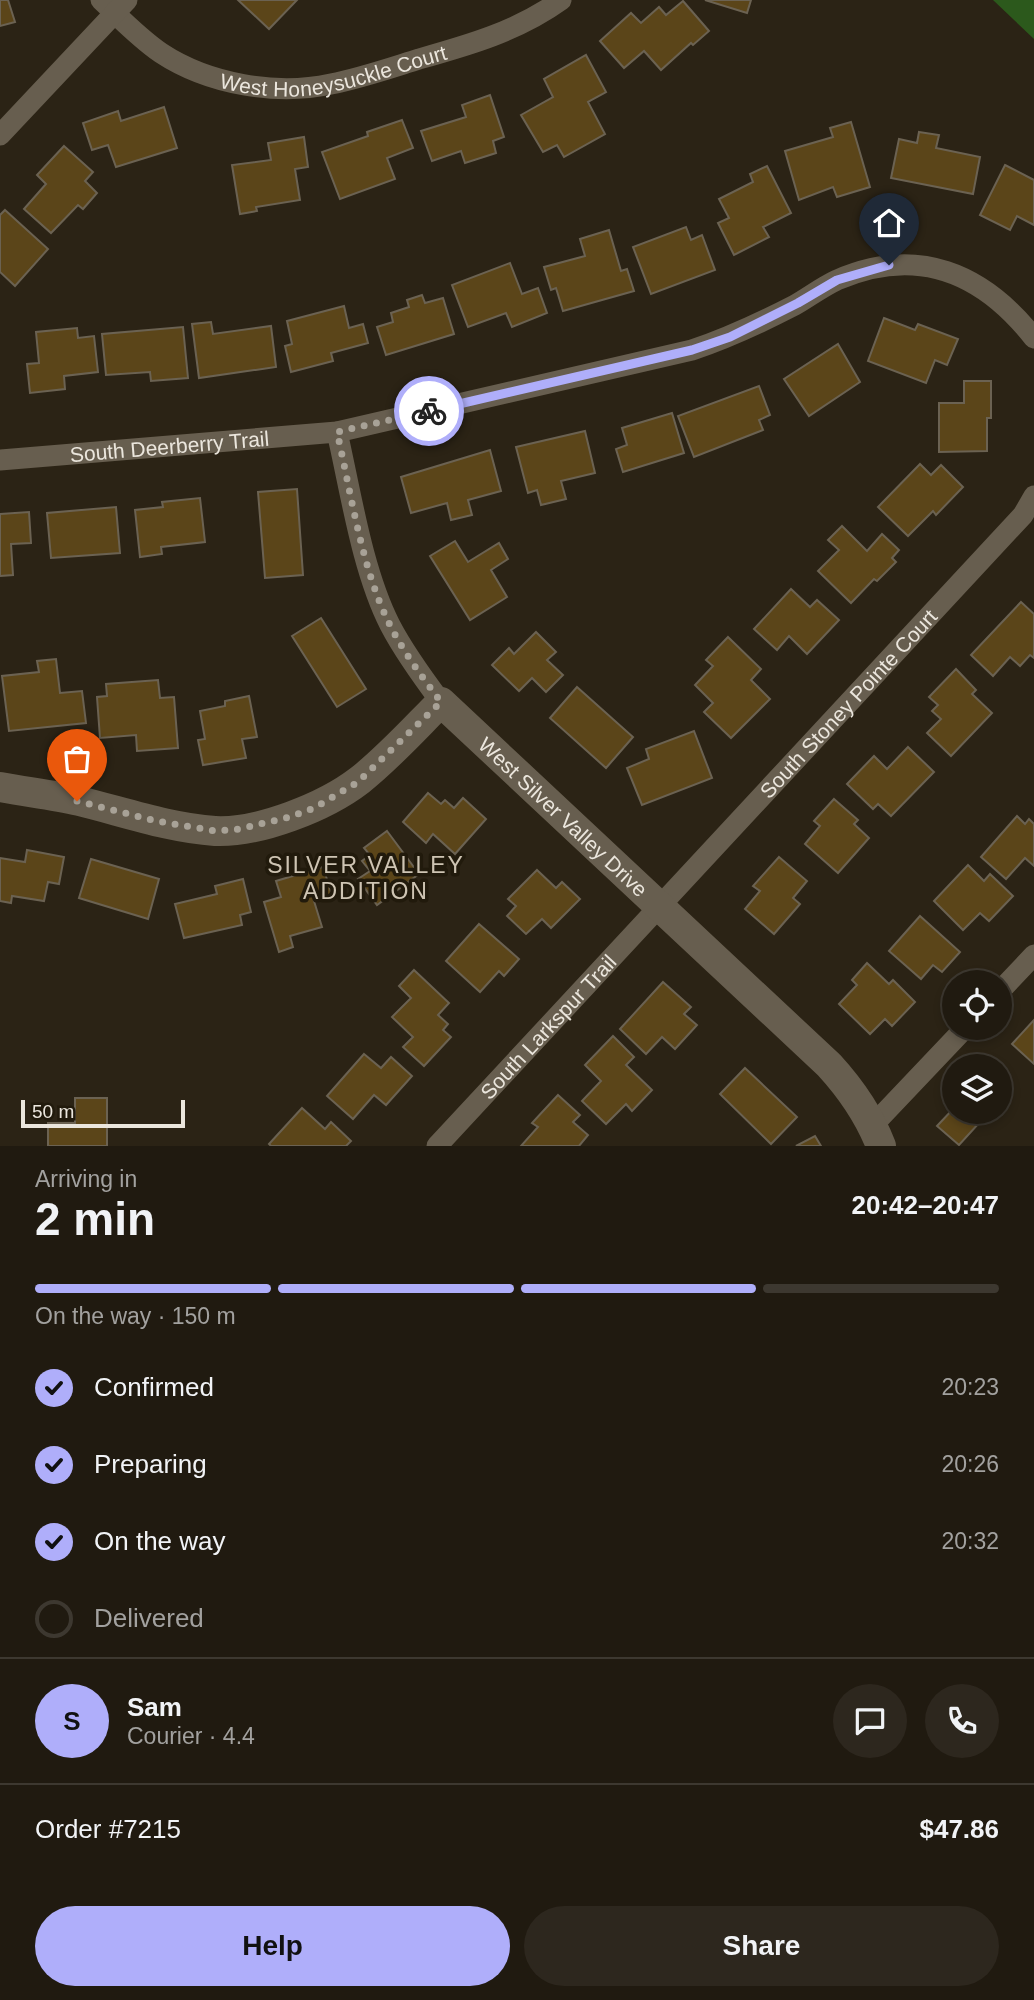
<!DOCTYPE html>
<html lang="en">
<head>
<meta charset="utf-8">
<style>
	:root { --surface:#201a10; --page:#2d271e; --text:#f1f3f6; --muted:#a2a19f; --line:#3d3830; --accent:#afaefa }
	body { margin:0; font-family:Arial,sans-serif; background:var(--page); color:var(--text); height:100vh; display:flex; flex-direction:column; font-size:26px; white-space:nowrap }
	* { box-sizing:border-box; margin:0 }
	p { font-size:23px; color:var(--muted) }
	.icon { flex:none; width:38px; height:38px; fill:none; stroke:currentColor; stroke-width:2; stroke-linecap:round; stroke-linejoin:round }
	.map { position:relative; height:1146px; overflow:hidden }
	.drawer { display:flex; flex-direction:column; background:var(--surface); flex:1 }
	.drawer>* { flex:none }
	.tools { position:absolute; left:942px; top:970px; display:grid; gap:14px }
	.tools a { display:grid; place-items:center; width:70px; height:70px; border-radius:50%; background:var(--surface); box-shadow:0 4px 10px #0003,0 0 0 2px var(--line); font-size:35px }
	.scale { position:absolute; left:21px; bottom:18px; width:164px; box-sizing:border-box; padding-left:7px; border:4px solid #ebe6dd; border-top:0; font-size:19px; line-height:24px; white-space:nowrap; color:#ebe6dd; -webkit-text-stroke:5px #211a0c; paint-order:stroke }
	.pin { position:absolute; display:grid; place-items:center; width:60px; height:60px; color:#fff; margin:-72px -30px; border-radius:50% 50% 50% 0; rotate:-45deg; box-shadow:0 0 7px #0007 }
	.pin .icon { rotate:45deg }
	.courier { position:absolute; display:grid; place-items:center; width:70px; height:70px; margin:-35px; border:5px solid #afaefa; border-radius:50%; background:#fff; color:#222; box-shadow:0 2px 9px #0007 }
	.headline em { font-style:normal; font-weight:600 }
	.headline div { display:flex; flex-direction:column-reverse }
	.headline { display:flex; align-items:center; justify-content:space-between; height:119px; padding:0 35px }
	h1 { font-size:46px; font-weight:600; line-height:52px }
	.bar { display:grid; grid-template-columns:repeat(4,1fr); gap:10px 7px; align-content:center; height:84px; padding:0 35px }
	.bar i { height:9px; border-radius:5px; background:var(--line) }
	.bar .selected { background:var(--accent) }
	.bar p { grid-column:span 4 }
	.line { display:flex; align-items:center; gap:18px; padding:0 35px; border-top:2px solid var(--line) }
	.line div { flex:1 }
	.round { display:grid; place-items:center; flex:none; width:74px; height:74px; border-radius:37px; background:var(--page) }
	ol { padding:0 35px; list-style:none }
	li { display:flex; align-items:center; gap:21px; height:77px }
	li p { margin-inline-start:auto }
	li .icon { padding:7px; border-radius:50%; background:var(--accent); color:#111; stroke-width:4 }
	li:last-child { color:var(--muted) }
	li i { width:38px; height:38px; border:4px solid var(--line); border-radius:50% }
	.primary-button { display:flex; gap:14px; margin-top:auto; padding:14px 35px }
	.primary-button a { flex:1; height:80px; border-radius:42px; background:var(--accent); color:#111; font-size:28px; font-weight:600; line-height:80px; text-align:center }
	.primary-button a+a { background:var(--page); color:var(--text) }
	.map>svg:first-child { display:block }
	.green { fill:#2c591c }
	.building { fill:#5b4519; stroke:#6b6252; stroke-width:2 }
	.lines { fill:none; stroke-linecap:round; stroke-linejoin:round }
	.street { stroke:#675e4f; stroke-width:21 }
	.secondary { stroke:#675e4f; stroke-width:30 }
	.done { stroke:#a8a297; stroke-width:7; stroke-dasharray:0 12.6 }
	.route { stroke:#afaefa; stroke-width:9 }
	.labels { text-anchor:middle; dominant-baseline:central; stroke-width:7; stroke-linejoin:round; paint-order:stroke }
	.street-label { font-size:21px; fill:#ebe6dd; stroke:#211a0c }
	.neighbourhood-label { font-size:23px; letter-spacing:2px; fill:#cec4b3; stroke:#211a0c }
</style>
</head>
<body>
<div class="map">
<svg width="1034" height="1146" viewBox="0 0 1034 1146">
	<rect width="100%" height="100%" fill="#2b2315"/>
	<polygon class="green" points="993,0 1034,0 1034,39"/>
	<g class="building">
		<polygon points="0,0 8,0 15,22 0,26"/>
		<polygon points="238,0 297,0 269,29"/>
		<polygon points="705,0 751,0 747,13"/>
		<polygon points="683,1 709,31 693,45 691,43 661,70 644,51 624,68 600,41 631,13 641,23 659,7 666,15"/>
		<polygon points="586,55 606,92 588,102 605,134 564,157 557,145 543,152 521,115 553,97 544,79"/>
		<polygon points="490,95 504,137 493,141 496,153 465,163 461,151 432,161 421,131 466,117 462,105"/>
		<polygon points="164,107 177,148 116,167 108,145 92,150 83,123 118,111 121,121"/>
		<polygon points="402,120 413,148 387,158 395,179 340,199 322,152 368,136 367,132"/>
		<polygon points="851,122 870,187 837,197 833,187 799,200 785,151 833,137 830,128"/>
		<polygon points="919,132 939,135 936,148 980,157 973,194 891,178 899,139 917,143"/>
		<polygon points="304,137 308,167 295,169 300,200 256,207 257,211 240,214 232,165 271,160 268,143"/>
		<polygon points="64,146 93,172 85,181 97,193 83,209 78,205 51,233 24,209 46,184 37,175"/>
		<polygon points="1005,165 1034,180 1034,225 1017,216 1010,230 980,215"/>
		<polygon points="767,166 791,213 763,227 769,237 734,255 718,223 729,218 719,199 753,182 750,174"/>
		<polygon points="5,210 48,249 15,286 0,272 0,215"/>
		<polygon points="686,227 691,240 702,235 715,270 651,294 633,247"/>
		<polygon points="609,230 621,271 627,269 634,291 563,311 556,288 551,290 544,267 585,256 580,239"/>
		<polygon points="510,263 522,294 538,288 547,313 512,327 506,313 468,327 452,285"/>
		<polygon points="422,295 425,303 443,298 454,334 386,355 377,327 393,322 391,313 409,307 407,300"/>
		<polygon points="344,306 349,328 363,324 368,343 331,353 333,361 291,372 285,346 292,344 287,321"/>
		<polygon points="884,318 915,330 918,324 958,339 947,365 935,360 926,383 868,361"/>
		<polygon points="211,322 213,334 271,326 276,367 199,378 192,324"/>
		<polygon points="183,327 188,378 151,381 150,372 106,375 102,334"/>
		<polygon points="77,328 78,338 94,336 98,372 64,376 65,389 30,393 27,364 39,363 36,332"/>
		<polygon points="838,344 860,382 809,416 784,379"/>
		<polygon points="964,381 991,381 991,418 987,418 987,451 939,452 939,403 964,403"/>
		<polygon points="759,386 770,415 759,420 763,430 694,457 678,416"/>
		<polygon points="672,413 684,453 623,472 616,449 627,445 622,428"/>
		<polygon points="585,431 595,473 561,481 566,499 541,505 537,490 528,493 516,447"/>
		<polygon points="490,450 501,491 468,500 472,515 451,520 447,503 411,513 401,477"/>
		<polygon points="920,464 931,475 941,465 963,487 936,515 933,511 908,536 878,507"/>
		<polygon points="297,489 303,575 265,578 258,492"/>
		<polygon points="200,498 205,542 161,547 162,554 140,557 135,510 163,507 162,502"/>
		<polygon points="116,507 120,553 51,558 47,513"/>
		<polygon points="29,512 31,543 11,544 13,575 0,576 0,514"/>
		<polygon points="842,526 867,551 882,534 899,550 892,558 896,562 877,581 874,579 851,603 818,571 839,550 828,540"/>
		<polygon points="455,541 468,562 499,543 508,559 491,570 507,597 470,620 430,556"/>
		<polygon points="791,589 810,607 817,600 839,620 807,654 789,636 777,650 754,629"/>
		<polygon points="1021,602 1034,614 1034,658 1030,655 1020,666 1010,657 993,676 971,655"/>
		<polygon points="321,618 366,689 337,707 292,636"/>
		<polygon points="536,632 556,652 547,660 563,675 546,692 532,678 519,691 492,665 509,648 514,654"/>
		<polygon points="728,637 761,669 751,680 770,699 731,738 704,712 713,703 695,685 713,666 706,660"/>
		<polygon points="56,659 60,693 82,691 86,723 9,731 2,676 39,672 37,661"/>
		<polygon points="956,669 976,690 972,694 992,713 951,756 927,733 941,719 932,711 938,705 929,697"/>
		<polygon points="158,680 160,698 174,697 178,748 137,751 136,735 100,738 97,697 107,696 106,684"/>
		<polygon points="577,687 633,737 606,768 550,718"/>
		<polygon points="249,696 257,737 242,739 246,758 203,765 198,740 205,739 200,711 225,706 225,701"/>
		<polygon points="694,731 712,778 642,805 627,768 649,759 646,749"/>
		<polygon points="908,747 934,772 891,816 878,804 873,809 847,784 874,756 887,769"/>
		<polygon points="428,793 441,804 445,800 454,808 463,798 486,819 455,854 433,834 426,843 403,822"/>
		<polygon points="834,799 858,820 854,824 869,838 838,873 805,844 820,826 814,821"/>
		<polygon points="1017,816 1025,824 1029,819 1034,824 1034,866 1025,858 1006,879 981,857"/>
		<polygon points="387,831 419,874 377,905 358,879 370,871 362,861 370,855 364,848"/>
		<polygon points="27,850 64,857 59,884 48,882 44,901 12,896 11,903 0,901 0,858 25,862"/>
		<polygon points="779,857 807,881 793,898 800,904 774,934 745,909 760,891 753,886"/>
		<polygon points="91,859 159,879 148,919 79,898"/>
		<polygon points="968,865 984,881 990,874 1013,896 989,921 980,913 963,930 934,901"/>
		<polygon points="323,867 332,895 314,901 322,927 290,936 293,947 279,952 264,902 281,897 276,881"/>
		<polygon points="537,870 556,888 562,882 580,899 551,928 542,919 526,934 507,916 516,906 508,899"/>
		<polygon points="243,879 251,912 240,915 242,925 184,938 175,904 217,894 215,886"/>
		<polygon points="920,916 960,952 942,972 933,965 921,979 889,951"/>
		<polygon points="479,924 519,959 504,976 499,971 480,992 446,961"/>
		<polygon points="867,963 889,984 893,980 915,1002 892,1026 885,1019 870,1034 839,1004 857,985 852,980"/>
		<polygon points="414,970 449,1003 438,1015 448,1024 443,1030 451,1037 424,1066 403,1047 413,1037 392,1017 411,998 399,986"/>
		<polygon points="663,982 691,1007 684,1014 697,1025 675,1049 662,1037 646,1054 620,1029"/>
		<polygon points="1034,1020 1034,1064 1012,1044"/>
		<polygon points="613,1036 634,1057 626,1065 652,1090 632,1111 626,1104 606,1124 582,1101 601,1081 585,1065"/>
		<polygon points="364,1054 381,1068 391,1057 412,1076 386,1105 374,1095 353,1119 327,1096"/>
		<polygon points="745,1068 797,1117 771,1144 720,1094"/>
		<polygon points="999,1081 1009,1090 999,1100"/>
		<polygon points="558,1095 580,1115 573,1122 588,1135 579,1146 521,1146 538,1127 532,1123"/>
		<polygon points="75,1098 107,1098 107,1146 48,1146 48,1123 75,1123"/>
		<polygon points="302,1108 325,1129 331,1122 351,1141 346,1146 271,1146 269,1144"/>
		<polygon points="954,1108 954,1111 990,1111 959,1145 937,1126"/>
		<polygon points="815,1136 821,1146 796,1146"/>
	</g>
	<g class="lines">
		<g class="street">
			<path id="s1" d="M101 0C120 18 139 38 161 53 208 84 276 96 331 84 361 78 390 68 419 59 469 45 518 31 561 0"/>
			<polyline points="0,135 127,0"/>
			<path d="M337 432C351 493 362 570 390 625 404 652 423 678 441 702"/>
			<path id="s2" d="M0 460 337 432 692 350C728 338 762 322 795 305 809 297 822 287 837 280 917 245 983 273 1034 338"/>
			<polyline points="999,992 1034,955"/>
			<polyline points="873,1125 966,1027"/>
			<path id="s3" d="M437 1146 1023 515 1034 496"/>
		</g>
		<path class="secondary" id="s4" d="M0 787C26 792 53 795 79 801 124 812 169 828 215 831 259 833 325 807 360 780 389 757 415 728 441 702L829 1065C851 1089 869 1115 881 1146"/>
	</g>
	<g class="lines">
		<path class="done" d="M77 801 156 821 216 831 239 829 290 817 314 808 358 782 441 702C423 678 404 653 390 625 362 570 351 493 337 432L429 411"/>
		<polyline class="route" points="429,411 692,350 730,337 798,303 837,280 889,265"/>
	</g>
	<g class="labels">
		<g class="street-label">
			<text stroke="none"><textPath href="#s1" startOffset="261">West Honeysuckle Court</textPath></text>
			<text stroke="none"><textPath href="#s2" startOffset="170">South Deerberry Trail</textPath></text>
			<text stroke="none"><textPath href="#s3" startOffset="604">South Stoney Pointe Court</textPath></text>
			<text stroke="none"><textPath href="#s4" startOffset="656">West Silver Valley Drive</textPath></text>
			<text stroke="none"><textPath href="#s3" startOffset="163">South Larkspur Trail</textPath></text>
		</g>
		<g class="neighbourhood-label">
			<text x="366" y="865">SILVER VALLEY<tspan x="366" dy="26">ADDITION</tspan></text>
		</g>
	</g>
</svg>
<div class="tools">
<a><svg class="icon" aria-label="locate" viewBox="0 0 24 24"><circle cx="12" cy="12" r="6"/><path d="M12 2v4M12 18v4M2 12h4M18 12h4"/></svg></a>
<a><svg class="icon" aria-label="layers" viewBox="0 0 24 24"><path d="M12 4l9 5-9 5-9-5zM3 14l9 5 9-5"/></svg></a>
</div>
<div class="scale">50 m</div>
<div class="pin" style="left:77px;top:801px;background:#ea580c"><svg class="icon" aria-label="bag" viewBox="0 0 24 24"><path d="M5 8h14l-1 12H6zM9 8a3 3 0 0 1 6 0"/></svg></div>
<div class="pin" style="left:889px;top:265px;background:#1f2937"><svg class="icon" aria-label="home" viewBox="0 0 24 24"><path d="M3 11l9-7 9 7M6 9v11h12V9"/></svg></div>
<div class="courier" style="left:429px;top:411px"><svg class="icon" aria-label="bike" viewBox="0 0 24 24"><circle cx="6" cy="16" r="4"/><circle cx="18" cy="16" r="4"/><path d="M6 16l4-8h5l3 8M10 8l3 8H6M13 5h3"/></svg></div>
</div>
<section class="drawer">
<div class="headline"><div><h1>2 min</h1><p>Arriving in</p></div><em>20:42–20:47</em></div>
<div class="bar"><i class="selected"></i><i class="selected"></i><i class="selected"></i><i></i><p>On the way · 150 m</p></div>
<ol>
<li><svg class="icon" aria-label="check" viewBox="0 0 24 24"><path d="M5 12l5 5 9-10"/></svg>Confirmed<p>20:23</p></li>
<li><svg class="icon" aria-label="check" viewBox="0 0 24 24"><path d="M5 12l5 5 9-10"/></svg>Preparing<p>20:26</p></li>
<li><svg class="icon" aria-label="check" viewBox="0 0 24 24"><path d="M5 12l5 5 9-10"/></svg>On the way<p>20:32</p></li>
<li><i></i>Delivered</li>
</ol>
<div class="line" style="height:126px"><b class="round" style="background:var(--accent);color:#111">S</b><div><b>Sam</b><p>Courier · 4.4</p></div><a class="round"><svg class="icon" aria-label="chat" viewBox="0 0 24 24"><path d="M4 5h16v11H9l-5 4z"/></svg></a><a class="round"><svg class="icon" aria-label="phone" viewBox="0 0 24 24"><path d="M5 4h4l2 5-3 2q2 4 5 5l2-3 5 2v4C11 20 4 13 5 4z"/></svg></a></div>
<div class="line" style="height:91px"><div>Order #7215</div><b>$47.86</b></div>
<div class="primary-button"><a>Help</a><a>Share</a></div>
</section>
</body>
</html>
